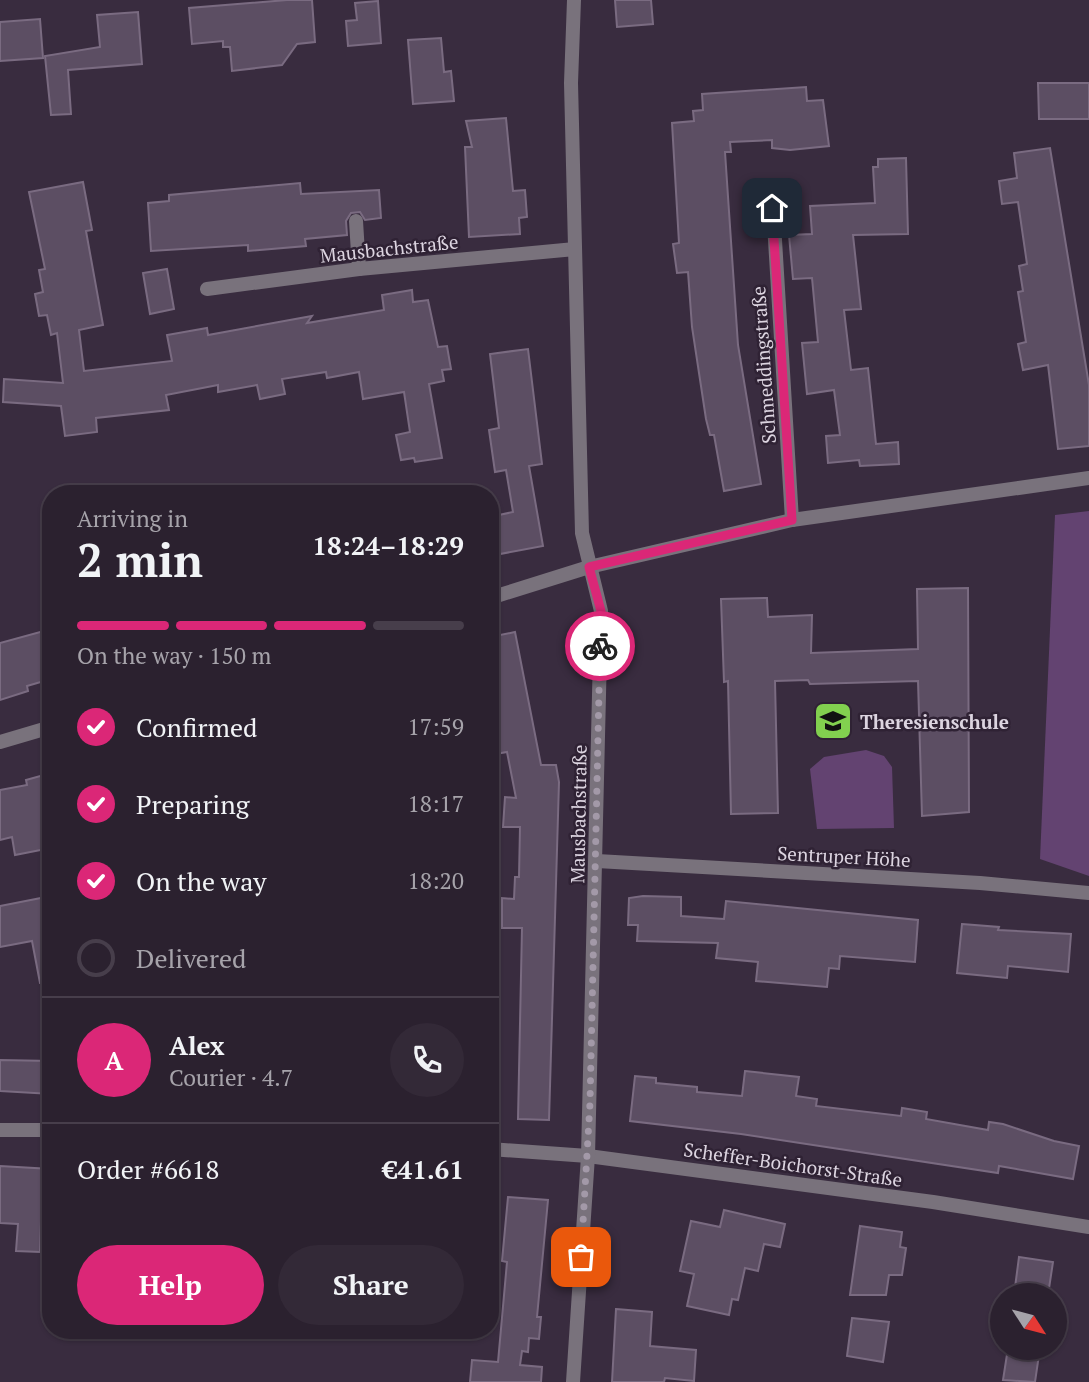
<!DOCTYPE html>
<html lang="en">
<head>
<meta charset="utf-8">
<style>
	:root { --surface:#2b212f; --page:#332937; --text:#f1f3f6; --muted:#a6a3aa; --line:#473e4b; --accent:#db2777 }
	body { margin:0; font-family:"PT Serif",serif; background:var(--page); color:var(--text); height:100vh; display:flex; flex-direction:column; font-size:26px; white-space:nowrap }
	* { box-sizing:border-box; margin:0 }
	p { font-size:23px; color:var(--muted) }
	.icon { flex:none; width:38px; height:38px; fill:none; stroke:currentColor; stroke-width:2; stroke-linecap:round; stroke-linejoin:round }
	.map { position:relative; flex:1; overflow:hidden }
	.details { position:absolute; left:42px; top:485px; width:457px; height:854px; display:flex; flex-direction:column; background:var(--surface); border-radius:28px; box-shadow:0 2px 5px #0004,0 0 0 2px var(--line) }
	.details>* { flex:none }
	.needle { width:46px; rotate:126deg }
	.controls { position:absolute; left:990px; top:1283px; display:grid; gap:14px }
	.controls a { display:grid; place-items:center; width:77px; height:77px; border-radius:50%; background:var(--surface); box-shadow:0 2px 5px #0004,0 0 0 2px var(--line); font-size:35px }
	.pin { position:absolute; display:grid; place-items:center; width:60px; height:60px; color:#fff; margin:-30px; border-radius:14px; box-shadow:0 4px 10px #0006 }
	.courier { position:absolute; display:grid; place-items:center; width:70px; height:70px; margin:-35px; border:5px solid #db2777; border-radius:50%; background:#fff; color:#222; box-shadow:0 2px 9px #0007 }
	.summary em { font-style:normal; font-weight:700 }
	.summary div { display:flex; flex-direction:column-reverse }
	.summary { display:flex; align-items:center; justify-content:space-between; height:119px; padding:0 35px }
	h1 { font-size:46px; font-weight:700; line-height:52px }
	.bar { display:grid; grid-template-columns:repeat(4,1fr); gap:10px 7px; align-content:center; height:84px; padding:0 35px }
	.bar i { height:9px; border-radius:5px; background:var(--line) }
	.bar .selected { background:var(--accent) }
	.bar p { grid-column:span 4 }
	.line { display:flex; align-items:center; gap:18px; padding:0 35px; border-top:2px solid var(--line) }
	.line div { flex:1 }
	.round { display:grid; place-items:center; flex:none; width:74px; height:74px; border-radius:37px; background:var(--page) }
	ol { padding:0 35px; list-style:none }
	li { display:flex; align-items:center; gap:21px; height:77px }
	li p { margin-inline-start:auto }
	li .icon { padding:7px; border-radius:50%; background:var(--accent); color:#fff; stroke-width:4 }
	li:last-child { color:var(--muted) }
	li i { width:38px; height:38px; border:4px solid var(--line); border-radius:50% }
	.cta { display:flex; gap:14px; margin-top:auto; padding:14px 35px }
	.cta a { flex:1; height:80px; border-radius:42px; background:var(--accent); color:#fff; font-size:28px; font-weight:700; line-height:80px; text-align:center }
	.cta a+a { background:var(--page); color:var(--text) }
	.map>svg:first-child { display:block }
	.green { fill:#634371 }
	.building { fill:#5c4e63; stroke:#7a6b81; stroke-width:2 }
	.lines { fill:none; stroke-linecap:round; stroke-linejoin:round }
	.street { stroke:#79727c; stroke-width:14 }
	.done { stroke:#a399a8; stroke-width:7; stroke-dasharray:0 12.6 }
	.route { stroke:#db2777; stroke-width:9 }
	.labels { text-anchor:middle; dominant-baseline:central; stroke-width:5; stroke-linejoin:round; paint-order:stroke }
	.street-label { font-size:19px; fill:#dcd4e0; stroke:#2f2234 }
	.poi-label { font-size:19px; font-weight:bold; fill:#dcd4e0; stroke:#2f2234; text-anchor:start }
</style>
</head>
<body>
<div class="map">
<svg width="1089" height="1382" viewBox="0 0 1089 1382">
	<rect width="100%" height="100%" fill="#392c3f"/>
	<g class="green">
		<polygon points="1089,511 1089,876 1040,859 1055,515"/>
		<polygon points="866,750 884,756 892,767 894,828 817,829 810,769 824,757"/>
	</g>
	<g class="building">
		<polygon points="287,0 312,0 315,42 297,44 282,65 232,71 230,47 223,47 223,41 192,44 189,8"/>
		<polygon points="615,0 651,0 653,24 617,27"/>
		<polygon points="378,1 381,43 348,46 346,21 357,20 355,3"/>
		<polygon points="138,12 142,64 68,70 71,114 51,115 45,56 100,47 97,15"/>
		<polygon points="40,19 43,58 0,61 0,22"/>
		<polygon points="441,38 444,72 451,71 454,101 413,104 408,40"/>
		<polygon points="1038,83 1089,83 1089,119 1039,119"/>
		<polygon points="806,87 807,101 823,100 829,146 790,150 772,148 772,140 730,142 731,152 725,152 738,345 761,484 724,491 714,435 710,435 706,419 692,327 688,272 677,273 673,244 679,243 672,123 694,121 693,111 703,110 702,94"/>
		<polygon points="506,118 513,191 525,190 527,217 519,218 520,234 469,237 465,147 472,147 466,121"/>
		<polygon points="1050,148 1089,385 1089,446 1058,449 1048,365 1023,370 1018,344 1026,342 1018,292 1023,291 1019,266 1027,264 1018,202 1002,204 999,181 1017,178 1014,153"/>
		<polygon points="906,158 908,234 853,235 861,309 844,310 851,370 868,368 876,444 898,442 899,464 860,466 859,460 828,463 826,436 840,435 834,390 807,394 802,343 818,342 812,278 793,279 789,235 812,234 810,206 875,203 873,167 878,167 878,159"/>
		<polygon points="83,182 92,230 86,231 103,325 79,330 84,371 172,361 167,335 207,328 208,335 312,316 307,323 384,310 382,295 412,290 413,302 428,300 438,347 447,346 451,369 442,370 444,381 429,384 442,458 415,462 414,458 401,460 396,435 410,432 404,392 363,399 359,372 327,378 326,372 282,379 285,394 260,399 257,385 218,392 218,385 166,395 169,410 96,418 97,432 65,436 61,406 3,402 4,379 63,383 57,333 51,335 47,315 39,316 35,294 43,292 39,270 45,269 29,192"/>
		<polygon points="300,183 301,194 379,190 381,218 365,220 360,212 351,213 346,221 347,235 305,239 306,246 248,251 248,245 151,251 148,203 169,201 169,195"/>
		<polygon points="167,269 174,309 150,314 143,273"/>
		<polygon points="528,349 542,464 529,466 543,546 500,554 494,516 513,512 506,470 495,472 489,430 499,428 490,354"/>
		<polygon points="968,588 969,812 922,816 918,681 810,684 808,680 775,681 778,813 731,814 728,681 724,682 721,599 767,598 768,617 812,615 811,653 918,649 917,589"/>
		<polygon points="51,629 51,679 27,686 28,691 0,700 0,643"/>
		<polygon points="515,632 541,765 556,765 559,782 549,1120 518,1119 522,928 502,928 502,898 514,899 515,877 519,877 520,827 503,827 505,797 516,798 507,752 490,755 490,707 497,706 490,665 490,637"/>
		<polygon points="51,773 51,848 15,855 12,837 0,840 0,790 27,785 26,780"/>
		<polygon points="51,896 51,982 40,983 32,941 0,947 0,906"/>
		<polygon points="643,896 681,897 681,916 724,919 726,901 918,920 915,962 840,956 839,969 829,968 827,987 756,981 758,962 716,958 718,943 637,941 638,925 628,925 629,898"/>
		<polygon points="962,924 999,927 998,930 1071,934 1068,972 1008,966 1007,978 957,973"/>
		<polygon points="0,1060 51,1061 51,1094 0,1091"/>
		<polygon points="745,1071 799,1077 796,1096 817,1099 816,1106 901,1116 902,1108 927,1112 926,1119 988,1130 989,1122 1003,1124 1054,1141 1079,1146 1073,1179 999,1166 998,1173 741,1134 630,1121 635,1076 656,1078 656,1083 697,1087 697,1092 742,1096"/>
		<polygon points="0,1166 51,1169 51,1221 41,1220 40,1252 16,1251 18,1224 0,1223"/>
		<polygon points="508,1197 548,1200 537,1317 541,1317 539,1339 529,1338 528,1352 522,1351 520,1365 542,1367 541,1382 470,1382 472,1360 498,1362 507,1262 502,1261"/>
		<polygon points="724,1210 785,1224 780,1247 764,1244 758,1271 745,1268 738,1300 732,1299 729,1315 687,1306 694,1274 680,1271 691,1221 720,1227"/>
		<polygon points="860,1226 902,1232 900,1247 906,1248 902,1275 889,1275 886,1295 850,1295"/>
		<polygon points="1019,1257 1053,1262 1048,1295 1014,1295"/>
		<polygon points="616,1309 652,1312 650,1346 696,1350 694,1381 665,1378 664,1382 612,1382"/>
		<polygon points="852,1318 889,1322 883,1362 847,1356"/>
		<polygon points="1008,1348 1040,1348 1035,1382 1003,1380"/>
	</g>
	<g class="lines">
		<g class="street">
			<polyline points="773,207 792,520"/>
			<polyline points="356,221 359,269"/>
			<polyline points="207,289 359,269 575,249"/>
			<polyline points="490,598 589,567 792,520 1089,478"/>
			<polyline points="0,742 51,727"/>
			<polyline points="597,861 980,883 1089,893"/>
			<polyline points="0,1130 51,1130"/>
			<polyline points="490,1149 588,1156 933,1202 1089,1227"/>
			<polyline points="573,1382 588,1156 601,611 582,533 571,83 574,0"/>
		</g>
	</g>
	<g class="lines">
		<polyline class="done" points="581,1257 590,1103 600,646"/>
		<polyline class="route" points="600,646 601,611 589,567 792,520 772,208"/>
	</g>
	<defs>
		<symbol id="school-square" viewBox="-11 -11 22 22"><rect x="-9" y="-9" width="18" height="18" rx="4" fill="#82d04f" stroke="#2f2234"/><path d="M0-5L7-2L0 1L-7-2ZM-4 1L0 2.5L4 1V4Q0 6-4 4Z" fill="#111"/></symbol>
	</defs>
	<g fill-rule="evenodd">
		<use href="#school-square" x="811" y="699" width="44" height="44"/>
	</g>
	<g class="labels">
		<g class="street-label">
			<text transform="translate(389 248) rotate(-6)">Mausbachstraße</text>
			<text transform="translate(763 365) rotate(-94)">Schmeddingstraße</text>
			<text transform="translate(578 814) rotate(-89)">Mausbachstraße</text>
			<text transform="translate(844 856) rotate(3)">Sentruper Höhe</text>
			<text transform="translate(793 1164) rotate(8)">Scheffer-Boichorst-Straße</text>
		</g>
		<g class="poi-label">
			<text x="860" y="721">Theresienschule</text>
		</g>
	</g>
</svg>
<div class="controls">
<a><svg class="needle" viewBox="-14 -14 28 28"><path d="M0-13l5 13h-10z" fill="#e53935"/><path d="M0 13l5-13h-10z" fill="#a6a3aa"/></svg></a>
</div>
<div class="pin" style="left:581px;top:1257px;background:#ea580c"><svg class="icon" aria-label="bag" viewBox="0 0 24 24"><path d="M5 8h14l-1 12H6zM9 8a3 3 0 0 1 6 0"/></svg></div>
<div class="pin" style="left:772px;top:208px;background:#1f2937"><svg class="icon" aria-label="home" viewBox="0 0 24 24"><path d="M3 11l9-7 9 7M6 9v11h12V9"/></svg></div>
<div class="courier" style="left:600px;top:646px"><svg class="icon" aria-label="bike" viewBox="0 0 24 24"><circle cx="6" cy="16" r="4"/><circle cx="18" cy="16" r="4"/><path d="M6 16l4-8h5l3 8M10 8l3 8H6M13 5h3"/></svg></div>
<section class="details">
<div class="summary"><div><h1>2 min</h1><p>Arriving in</p></div><em>18:24–18:29</em></div>
<div class="bar"><i class="selected"></i><i class="selected"></i><i class="selected"></i><i></i><p>On the way · 150 m</p></div>
<ol>
<li><svg class="icon" aria-label="check" viewBox="0 0 24 24"><path d="M5 12l5 5 9-10"/></svg>Confirmed<p>17:59</p></li>
<li><svg class="icon" aria-label="check" viewBox="0 0 24 24"><path d="M5 12l5 5 9-10"/></svg>Preparing<p>18:17</p></li>
<li><svg class="icon" aria-label="check" viewBox="0 0 24 24"><path d="M5 12l5 5 9-10"/></svg>On the way<p>18:20</p></li>
<li><i></i>Delivered</li>
</ol>
<div class="line" style="height:126px"><b class="round" style="background:var(--accent);color:#fff">A</b><div><b>Alex</b><p>Courier · 4.7</p></div><a class="round"><svg class="icon" aria-label="phone" viewBox="0 0 24 24"><path d="M5 4h4l2 5-3 2q2 4 5 5l2-3 5 2v4C11 20 4 13 5 4z"/></svg></a></div>
<div class="line" style="height:91px"><div>Order #6618</div><b>€41.61</b></div>
<div class="cta"><a>Help</a><a>Share</a></div>
</section>
</div>
</body>
</html>
